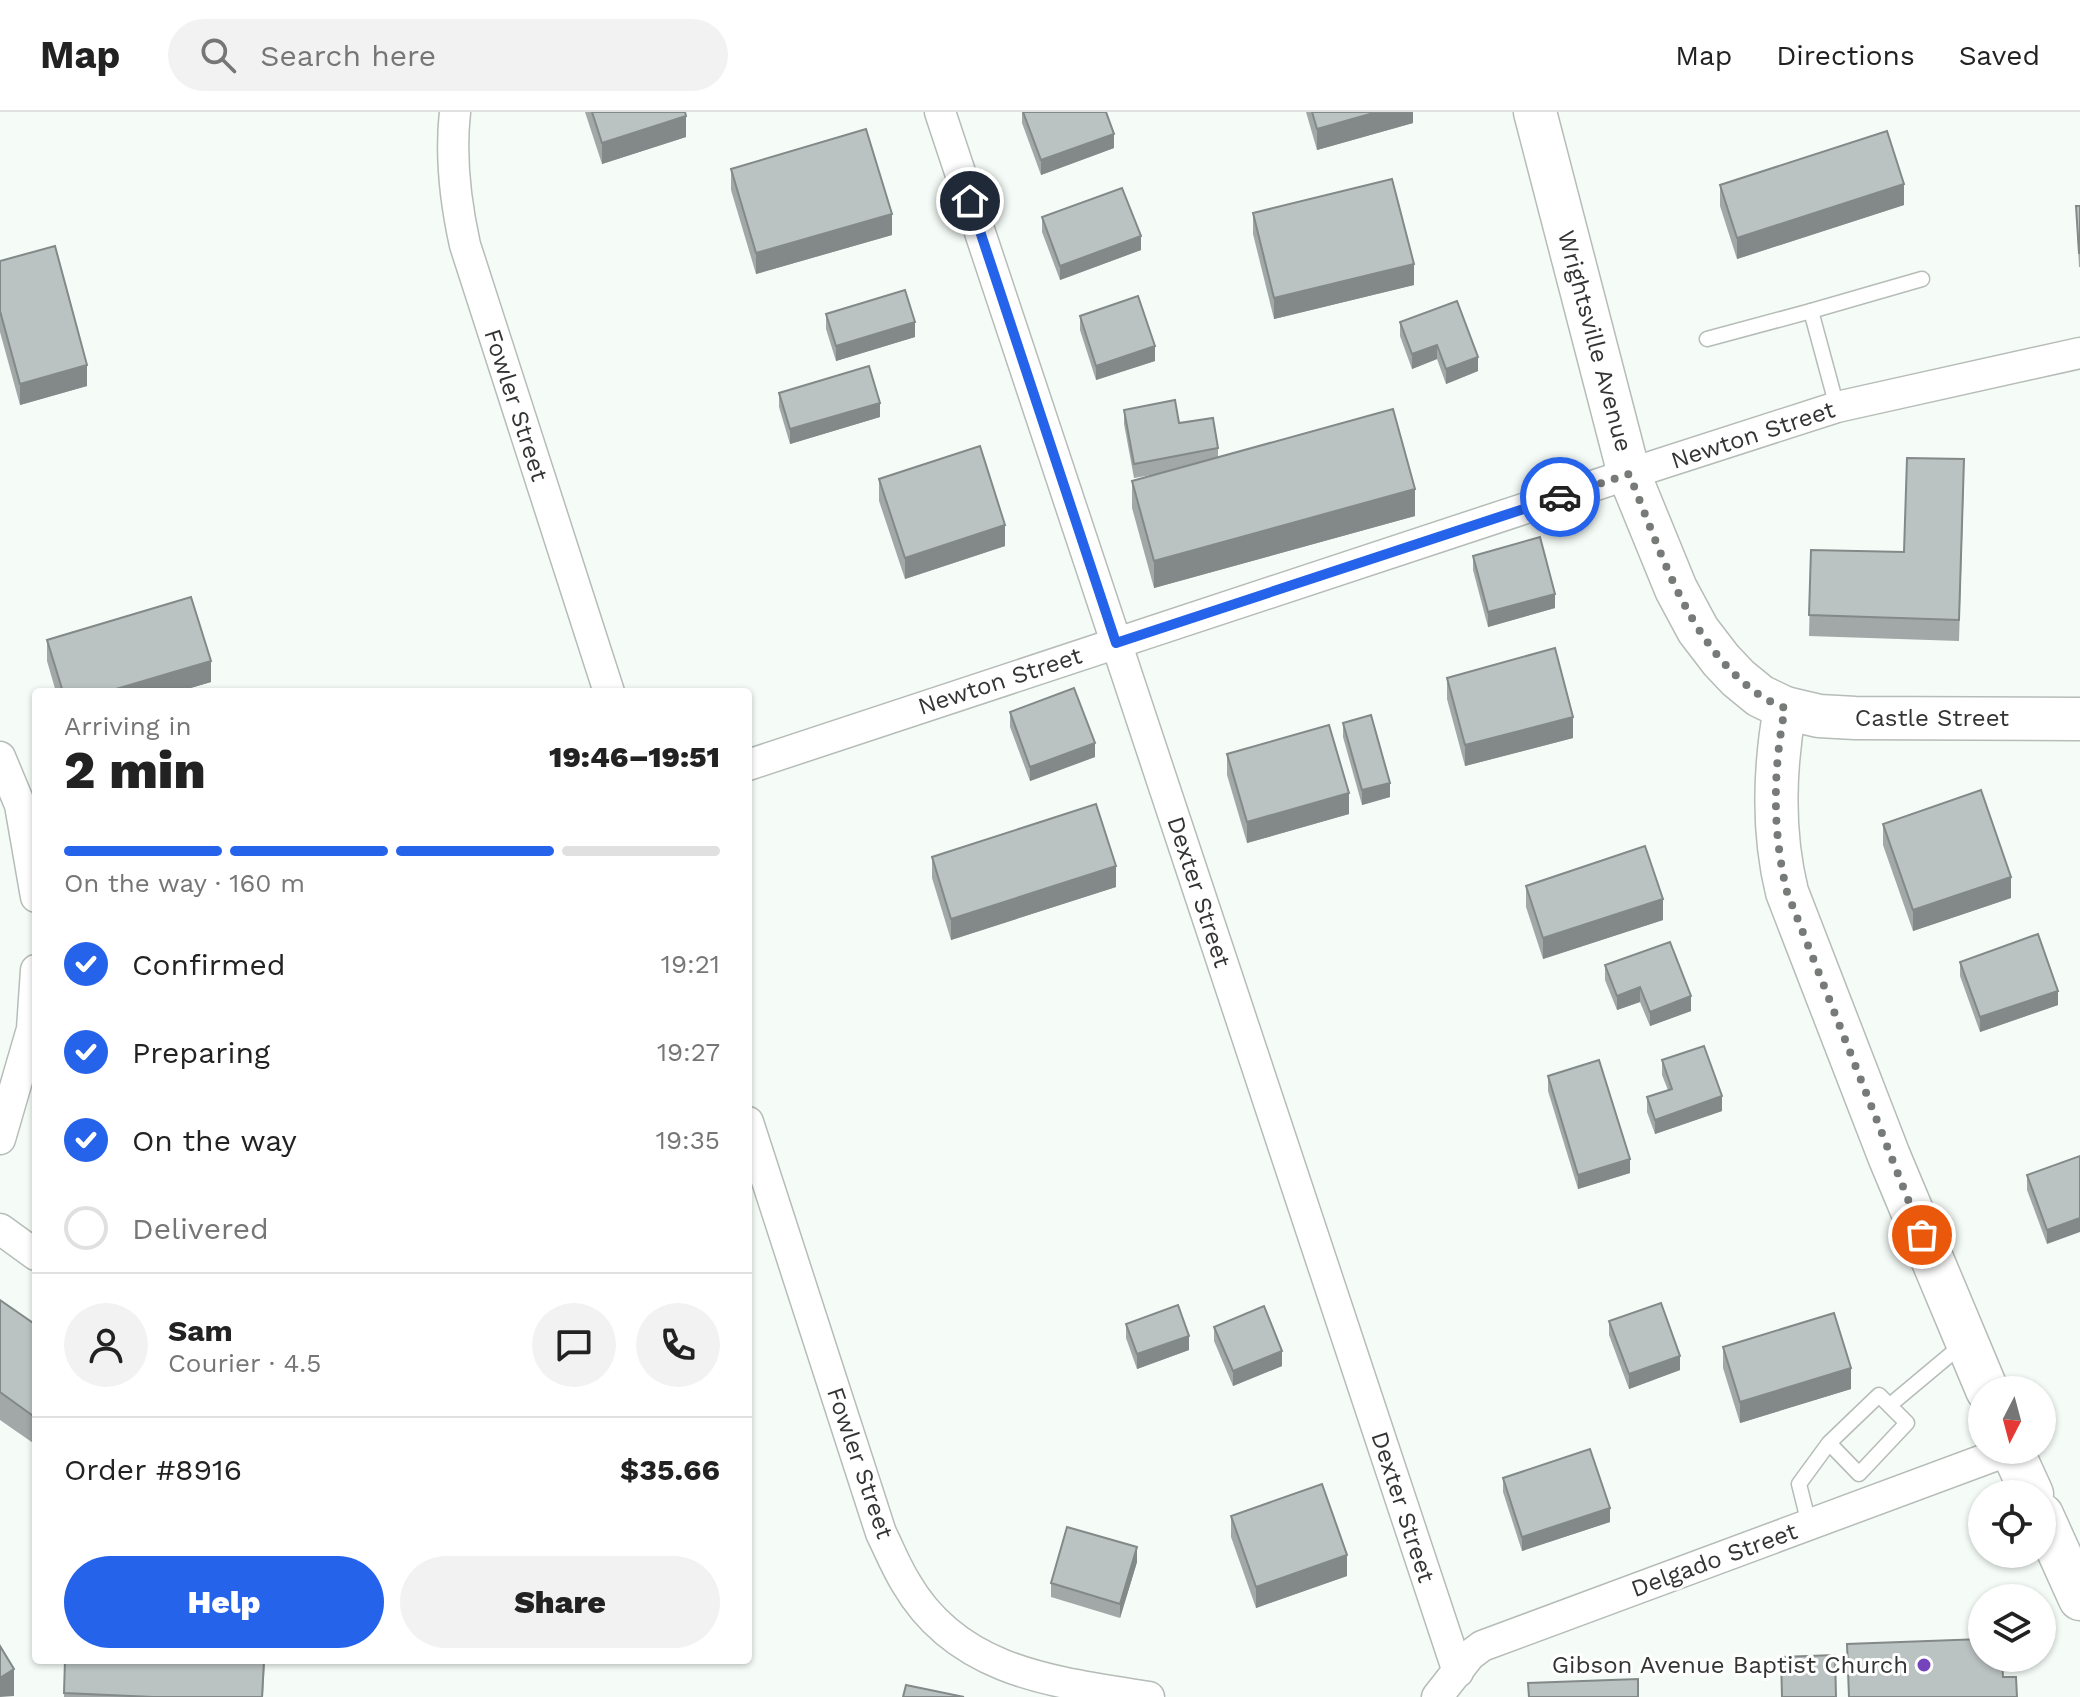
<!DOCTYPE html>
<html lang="en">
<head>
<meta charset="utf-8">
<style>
	:root { --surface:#fff; --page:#f2f2f2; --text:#222; --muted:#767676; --line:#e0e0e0; --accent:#2563eb }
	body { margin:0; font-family:"Work Sans",sans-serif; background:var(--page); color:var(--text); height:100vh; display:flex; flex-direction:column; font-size:30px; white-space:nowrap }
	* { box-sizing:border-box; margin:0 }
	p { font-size:26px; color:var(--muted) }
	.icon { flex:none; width:44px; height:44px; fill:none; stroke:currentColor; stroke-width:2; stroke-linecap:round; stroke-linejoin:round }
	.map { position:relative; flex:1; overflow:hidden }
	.sheet { position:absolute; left:32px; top:576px; width:720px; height:976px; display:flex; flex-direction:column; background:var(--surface); border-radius:8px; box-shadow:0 2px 6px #0004 }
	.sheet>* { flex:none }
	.needle { width:52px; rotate:186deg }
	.buttons { position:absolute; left:1968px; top:1264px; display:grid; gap:16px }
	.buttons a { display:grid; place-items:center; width:88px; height:88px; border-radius:50%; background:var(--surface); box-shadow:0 2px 6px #0004; font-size:40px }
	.pin { position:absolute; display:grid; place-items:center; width:68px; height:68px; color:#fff; margin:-34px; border:4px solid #fff; border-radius:50%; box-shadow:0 2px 8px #0007 }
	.courier { position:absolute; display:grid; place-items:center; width:80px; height:80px; margin:-40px; border:6px solid #2563eb; border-radius:50%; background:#fff; color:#222; box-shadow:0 2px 10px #0007 }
	.overview em { font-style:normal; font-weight:800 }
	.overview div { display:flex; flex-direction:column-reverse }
	.overview { display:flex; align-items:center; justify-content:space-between; height:136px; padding:0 32px }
	h1 { font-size:52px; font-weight:800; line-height:60px }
	.bar { display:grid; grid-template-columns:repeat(4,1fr); gap:12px 8px; align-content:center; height:96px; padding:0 32px }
	.bar i { height:10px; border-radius:6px; background:var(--line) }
	.bar .active { background:var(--accent) }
	.bar p { grid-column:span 4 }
	.line { display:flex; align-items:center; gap:20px; padding:0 32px; border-top:2px solid var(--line) }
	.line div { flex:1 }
	.round { display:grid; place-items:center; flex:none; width:84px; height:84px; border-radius:42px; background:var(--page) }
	ol { padding:0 32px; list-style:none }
	li { display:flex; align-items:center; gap:24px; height:88px }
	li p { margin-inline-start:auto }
	li .icon { padding:8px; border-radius:50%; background:var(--accent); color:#fff; stroke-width:4 }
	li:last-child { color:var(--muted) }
	li i { width:44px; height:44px; border:4px solid var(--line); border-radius:50% }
	.primary-button { display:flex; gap:16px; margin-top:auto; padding:16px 32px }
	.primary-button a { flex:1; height:92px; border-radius:48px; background:var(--accent); color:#fff; font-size:32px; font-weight:800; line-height:92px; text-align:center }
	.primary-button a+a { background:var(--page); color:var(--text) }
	header { display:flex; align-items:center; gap:48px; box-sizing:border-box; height:112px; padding:0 40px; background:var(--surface); border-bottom:2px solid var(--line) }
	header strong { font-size:38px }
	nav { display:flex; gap:44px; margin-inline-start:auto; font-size:28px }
	.search { width:560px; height:72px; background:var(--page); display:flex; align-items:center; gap:20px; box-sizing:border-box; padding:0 28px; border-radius:44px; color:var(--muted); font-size:30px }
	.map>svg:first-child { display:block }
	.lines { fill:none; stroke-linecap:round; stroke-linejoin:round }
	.lane-casing { stroke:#b6bcb7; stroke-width:17 }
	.street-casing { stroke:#b6bcb7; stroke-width:33 }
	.secondary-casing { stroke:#b6bcb7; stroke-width:45 }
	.lane { stroke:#fff; stroke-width:14 }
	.street { stroke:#fff; stroke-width:30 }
	.secondary { stroke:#fff; stroke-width:42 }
	.wall { fill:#a1a8a7 }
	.shaded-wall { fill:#838888 }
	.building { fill:#bbc3c2; stroke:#838888; stroke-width:2 }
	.done { stroke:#777b78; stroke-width:8; stroke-dasharray:0 14.4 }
	.route { stroke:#2563eb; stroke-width:10 }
	.poi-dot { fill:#7544bc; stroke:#fff; stroke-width:3 }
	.labels { text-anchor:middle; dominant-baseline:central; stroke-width:6; stroke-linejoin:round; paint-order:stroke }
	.street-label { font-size:24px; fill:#333533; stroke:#fff }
	.poi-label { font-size:24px; fill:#333533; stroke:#fff; text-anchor:end }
</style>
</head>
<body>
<header>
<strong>Map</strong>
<div class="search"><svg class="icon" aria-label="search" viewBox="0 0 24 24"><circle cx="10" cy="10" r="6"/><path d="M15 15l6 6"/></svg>Search here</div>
<nav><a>Map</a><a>Directions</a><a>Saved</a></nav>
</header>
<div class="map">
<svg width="2080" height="1585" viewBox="0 0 2080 1585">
	<rect width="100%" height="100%" fill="#f5fcf7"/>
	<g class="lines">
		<defs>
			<g id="lane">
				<polyline points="1811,199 1922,167"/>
				<polyline points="1707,227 1811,199 1837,295"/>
				<polyline points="1890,1293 1963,1232"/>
				<polyline points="1809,1412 1799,1372 1829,1331 1879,1283 1907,1311 1859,1362 1829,1331"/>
			</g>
			<g id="street">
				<path d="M455 0C450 45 455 88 465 133L609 580"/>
				<polyline points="940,0 1458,1560"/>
				<polyline points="0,645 20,693 36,785"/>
				<polyline points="748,653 1629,362 1837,295 2080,241"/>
				<path d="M748 1010 881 1421C889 1437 896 1455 906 1471 958 1561 1055 1570 1149 1585"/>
				<polyline points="0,1027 32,917 36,858"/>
				<polyline points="0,1117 36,1143"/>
				<polyline points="1437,1585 1470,1543 1482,1534 2010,1338"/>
			</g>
			<g id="secondary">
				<polyline points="1535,0 1629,362 1676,477 1698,518 1721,548 1738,566 1760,584 1785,596 1819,604 1855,606 2080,607"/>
				<path d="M1785 596C1774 658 1772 719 1787 780L1889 1044 1987 1278"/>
				<polyline points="2012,1338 2032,1382"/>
				<polyline points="2042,1403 2080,1487"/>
			</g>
		</defs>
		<use href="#lane" class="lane-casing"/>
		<use href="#street" class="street-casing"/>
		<use href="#secondary" class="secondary-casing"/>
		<use href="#lane" class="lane"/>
		<use href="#street" class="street"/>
		<use href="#secondary" class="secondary"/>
	</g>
	<g class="wall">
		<polygon points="585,0 685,0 686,25 602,52"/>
		<polygon points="1022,0 1106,0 1114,36 1041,63 1022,11"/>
		<polygon points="1306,0 1413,0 1413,11 1317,38"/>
		<polygon points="731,57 892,123 756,162 731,78"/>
		<polygon points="1720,73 1904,93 1737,147 1720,94"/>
		<polygon points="2076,94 2080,94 2080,155 2079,155"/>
		<polygon points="1253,101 1414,173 1274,207 1253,122"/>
		<polygon points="1042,105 1141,138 1060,168 1042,120"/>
		<polygon points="0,149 87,274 20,293 0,220"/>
		<polygon points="826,202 915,225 836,249 826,217"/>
		<polygon points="1080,204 1155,249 1096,268 1080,218"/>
		<polygon points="1400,210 1478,259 1446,272 1437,247 1412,257 1400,224"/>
		<polygon points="779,281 880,305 790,332 779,295"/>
		<polygon points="1124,298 1179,311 1218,336 1218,345 1415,404 1154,476 1132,396 1132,369 1157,362 1134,366 1124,312"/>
		<polygon points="879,367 1005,434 905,467 879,389"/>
		<polygon points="1964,368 1959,529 1809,524 1811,438 1904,440"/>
		<polygon points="1473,444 1555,496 1488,515 1473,458"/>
		<polygon points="47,528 211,570 177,580 56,580 47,549"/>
		<polygon points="1447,566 1573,626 1465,654 1447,587"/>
		<polygon points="1010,600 1095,645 1030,669 1010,615"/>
		<polygon points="1343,611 1390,685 1362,693 1343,625"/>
		<polygon points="1227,642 1349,702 1247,731 1227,663"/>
		<polygon points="1883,712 2011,786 1913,819 1883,733"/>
		<polygon points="932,745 1116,775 951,828 932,766"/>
		<polygon points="1526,774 1663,808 1543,847 1526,795"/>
		<polygon points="1960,850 2058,893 1980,920 1960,864"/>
		<polygon points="1605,853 1691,899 1650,914 1640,890 1617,898 1605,868"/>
		<polygon points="1662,948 1722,999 1655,1022 1647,1000 1647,985 1668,978 1662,963"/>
		<polygon points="1548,964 1630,1061 1578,1077 1548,979"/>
		<polygon points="2080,1044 2047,1132 2027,1078 2027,1063"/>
		<polygon points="0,1188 36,1213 36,1333 0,1308"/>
		<polygon points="1609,1209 1680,1258 1629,1277 1609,1223"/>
		<polygon points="1126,1212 1189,1238 1137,1257 1126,1226"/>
		<polygon points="1214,1215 1282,1254 1233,1274 1214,1229"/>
		<polygon points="1723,1235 1851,1277 1740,1311 1723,1256"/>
		<polygon points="1503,1366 1610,1410 1522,1439 1503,1380"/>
		<polygon points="1231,1404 1347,1464 1256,1496 1231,1425"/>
		<polygon points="1137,1450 1120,1506 1051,1485 1051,1471"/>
		<polygon points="65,1548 265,1548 263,1585 64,1585"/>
	</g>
	<g class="shaded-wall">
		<polygon points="1377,0 1413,0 1413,11 1317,38 1317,17"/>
		<polygon points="686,4 686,25 602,52 602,31"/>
		<polygon points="1114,22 1114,36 1041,63 1041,48"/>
		<polygon points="1904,72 1904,93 1737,147 1737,126"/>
		<polygon points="892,102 892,123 756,162 756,141"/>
		<polygon points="1141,124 1141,138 1060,168 1060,154"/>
		<polygon points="1414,152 1414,173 1274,207 1274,186"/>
		<polygon points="915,210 915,225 836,249 836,234"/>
		<polygon points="1437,233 1437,247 1412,257 1412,242"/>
		<polygon points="1155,234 1155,249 1096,268 1096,254"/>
		<polygon points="1478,245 1478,259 1446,272 1446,257"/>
		<polygon points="87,253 87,274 20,293 20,272"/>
		<polygon points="880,291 880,305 790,332 790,317"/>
		<polygon points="1415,377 1415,404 1154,476 1154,449"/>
		<polygon points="1005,413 1005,434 905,467 905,446"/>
		<polygon points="1555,482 1555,496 1488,515 1488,500"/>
		<polygon points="211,549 211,570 177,580 106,580"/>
		<polygon points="1573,605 1573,626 1465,654 1465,633"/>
		<polygon points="1095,631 1095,645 1030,669 1030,655"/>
		<polygon points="1390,671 1390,685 1362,693 1362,678"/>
		<polygon points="1349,681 1349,702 1247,731 1247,710"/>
		<polygon points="1116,754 1116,775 951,828 951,807"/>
		<polygon points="2011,765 2011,786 1913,819 1913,798"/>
		<polygon points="1663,787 1663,808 1543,847 1543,826"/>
		<polygon points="1640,875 1640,890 1617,898 1617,884"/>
		<polygon points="2058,879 2058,893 1980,920 1980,905"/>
		<polygon points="1691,884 1691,899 1650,914 1650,900"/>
		<polygon points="1722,984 1722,999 1655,1022 1655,1008"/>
		<polygon points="1630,1047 1630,1061 1578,1077 1578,1063"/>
		<polygon points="2080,1106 2080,1120 2047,1132 2047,1118"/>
		<polygon points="1189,1224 1189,1238 1137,1257 1137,1242"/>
		<polygon points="1282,1239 1282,1254 1233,1274 1233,1259"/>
		<polygon points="1680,1244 1680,1258 1629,1277 1629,1262"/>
		<polygon points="1851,1256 1851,1277 1740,1311 1740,1290"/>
		<polygon points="1610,1396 1610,1410 1522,1439 1522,1425"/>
		<polygon points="1137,1435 1137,1450 1120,1506 1120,1492"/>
		<polygon points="1347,1443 1347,1464 1256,1496 1256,1475"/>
		<polygon points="14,1557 14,1584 0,1585 0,1566"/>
	</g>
	<g class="building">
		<polygon points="592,0 685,0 686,4 602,31"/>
		<polygon points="1023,0 1106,0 1114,22 1041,48"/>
		<polygon points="1312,0 1377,0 1317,17"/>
		<polygon points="866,17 892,102 756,141 731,57"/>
		<polygon points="1887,19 1904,72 1737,126 1720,73"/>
		<polygon points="1392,67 1414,152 1274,186 1253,101"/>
		<polygon points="1122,76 1141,124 1060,154 1042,105"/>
		<polygon points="2076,94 2080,94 2080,141 2079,141"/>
		<polygon points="55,134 87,253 20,272 0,199 0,149"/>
		<polygon points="905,178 915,210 836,234 826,202"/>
		<polygon points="1138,184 1155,234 1096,254 1080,204"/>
		<polygon points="1457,189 1478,245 1446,257 1437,233 1412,242 1400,210"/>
		<polygon points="869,254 880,291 790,317 779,281"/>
		<polygon points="1175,288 1179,311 1213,306 1218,336 1134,352 1124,298"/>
		<polygon points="1393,297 1415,377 1154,449 1132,369"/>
		<polygon points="980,334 1005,413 905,446 879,367"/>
		<polygon points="1907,346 1964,347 1959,508 1809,503 1811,438 1904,440"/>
		<polygon points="1540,425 1555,482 1488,500 1473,444"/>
		<polygon points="191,485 211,549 106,580 63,580 47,528"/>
		<polygon points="1555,536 1573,605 1465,633 1447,566"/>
		<polygon points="1074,576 1095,631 1030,655 1010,600"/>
		<polygon points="1371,603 1390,671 1362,678 1343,611"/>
		<polygon points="1329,613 1349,681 1247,710 1227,642"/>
		<polygon points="1981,678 2011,765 1913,798 1883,712"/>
		<polygon points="1096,692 1116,754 951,807 932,745"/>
		<polygon points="1645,734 1663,787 1543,826 1526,774"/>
		<polygon points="2038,822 2058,879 1980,905 1960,850"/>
		<polygon points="1670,830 1691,884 1650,900 1640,875 1617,884 1605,853"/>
		<polygon points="1704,934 1722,984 1655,1008 1647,985 1672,977 1662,948"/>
		<polygon points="1599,948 1630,1047 1578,1063 1548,964"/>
		<polygon points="2080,1044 2080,1106 2047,1118 2027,1063"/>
		<polygon points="0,1188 36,1213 36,1306 0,1280"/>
		<polygon points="1661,1191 1680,1244 1629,1262 1609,1209"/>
		<polygon points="1178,1193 1189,1224 1137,1242 1126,1212"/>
		<polygon points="1264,1194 1282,1239 1233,1259 1214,1215"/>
		<polygon points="1834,1201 1851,1256 1740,1290 1723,1235"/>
		<polygon points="1590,1337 1610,1396 1522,1425 1503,1366"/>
		<polygon points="1322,1372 1347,1443 1256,1475 1231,1404"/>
		<polygon points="1067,1415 1137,1435 1120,1492 1051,1471"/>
		<polygon points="1982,1527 1982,1546 2002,1546 2003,1565 2016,1565 2017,1585 1849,1585 1847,1532"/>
		<polygon points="0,1534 14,1557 0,1566"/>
		<polygon points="1835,1543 1836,1585 1782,1585 1781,1545"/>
		<polygon points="65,1548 264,1548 262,1585 153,1585 64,1581"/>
		<polygon points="1638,1567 1638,1585 1529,1585 1528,1571"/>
		<polygon points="906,1573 964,1585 903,1585"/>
	</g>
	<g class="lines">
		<path class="done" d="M1560 385 1629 362C1661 439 1687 531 1758 582 1766 588 1776 592 1785 596 1773 658 1772 719 1787 780L1922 1123"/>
		<polyline class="route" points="970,89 1116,531 1560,385"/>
	</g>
	<circle class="poi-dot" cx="1924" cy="1553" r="8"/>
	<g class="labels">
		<g class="street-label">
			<text transform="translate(1595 229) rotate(75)">Wrightsville Avenue</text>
			<text transform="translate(516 293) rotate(72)">Fowler Street</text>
			<text transform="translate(1753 323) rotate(-18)">Newton Street</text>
			<text transform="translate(1000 569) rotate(-18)">Newton Street</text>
			<text x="1932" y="606">Castle Street</text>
			<text transform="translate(1199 780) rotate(72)">Dexter Street</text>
			<text transform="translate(860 1351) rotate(71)">Fowler Street</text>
			<text transform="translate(1403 1395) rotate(72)">Dexter Street</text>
			<text transform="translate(1714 1448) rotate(-20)">Delgado Street</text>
		</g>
		<g class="poi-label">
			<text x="1908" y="1553">Gibson Avenue Baptist Church</text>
		</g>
	</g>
</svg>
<div class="buttons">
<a><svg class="needle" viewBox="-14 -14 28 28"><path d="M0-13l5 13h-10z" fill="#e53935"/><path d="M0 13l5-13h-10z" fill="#767676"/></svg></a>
<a><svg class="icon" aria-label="locate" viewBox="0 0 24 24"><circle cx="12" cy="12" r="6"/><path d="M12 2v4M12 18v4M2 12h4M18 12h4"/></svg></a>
<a><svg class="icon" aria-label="layers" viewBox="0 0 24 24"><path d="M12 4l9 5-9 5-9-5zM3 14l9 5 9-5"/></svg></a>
</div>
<div class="pin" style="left:1922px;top:1123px;background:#ea580c"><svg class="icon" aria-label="bag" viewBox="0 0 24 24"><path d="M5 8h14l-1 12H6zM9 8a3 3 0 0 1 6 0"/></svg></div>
<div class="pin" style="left:970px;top:89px;background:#1f2937"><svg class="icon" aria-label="home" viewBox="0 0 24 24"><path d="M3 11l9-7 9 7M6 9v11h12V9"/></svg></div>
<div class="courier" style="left:1560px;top:385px"><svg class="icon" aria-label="car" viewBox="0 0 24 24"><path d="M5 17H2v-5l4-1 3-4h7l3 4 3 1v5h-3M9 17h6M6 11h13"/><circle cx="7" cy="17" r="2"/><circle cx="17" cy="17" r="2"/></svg></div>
<section class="sheet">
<div class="overview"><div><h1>2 min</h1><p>Arriving in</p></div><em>19:46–19:51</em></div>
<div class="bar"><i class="active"></i><i class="active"></i><i class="active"></i><i></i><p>On the way · 160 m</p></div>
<ol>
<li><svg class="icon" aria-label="check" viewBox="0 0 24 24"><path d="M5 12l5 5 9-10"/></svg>Confirmed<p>19:21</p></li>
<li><svg class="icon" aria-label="check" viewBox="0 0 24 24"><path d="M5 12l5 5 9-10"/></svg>Preparing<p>19:27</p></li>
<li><svg class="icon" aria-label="check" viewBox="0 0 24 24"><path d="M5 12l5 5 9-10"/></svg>On the way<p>19:35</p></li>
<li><i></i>Delivered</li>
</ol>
<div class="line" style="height:144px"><a class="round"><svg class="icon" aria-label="person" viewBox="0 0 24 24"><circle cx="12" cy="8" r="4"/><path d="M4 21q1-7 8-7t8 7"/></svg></a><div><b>Sam</b><p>Courier · 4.5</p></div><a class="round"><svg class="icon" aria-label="chat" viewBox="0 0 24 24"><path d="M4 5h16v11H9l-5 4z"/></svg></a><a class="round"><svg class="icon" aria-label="phone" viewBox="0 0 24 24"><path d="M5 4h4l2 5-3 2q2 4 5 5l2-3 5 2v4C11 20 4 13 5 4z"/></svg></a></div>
<div class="line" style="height:104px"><div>Order #8916</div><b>$35.66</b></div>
<div class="primary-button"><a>Help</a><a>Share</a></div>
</section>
</div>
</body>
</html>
